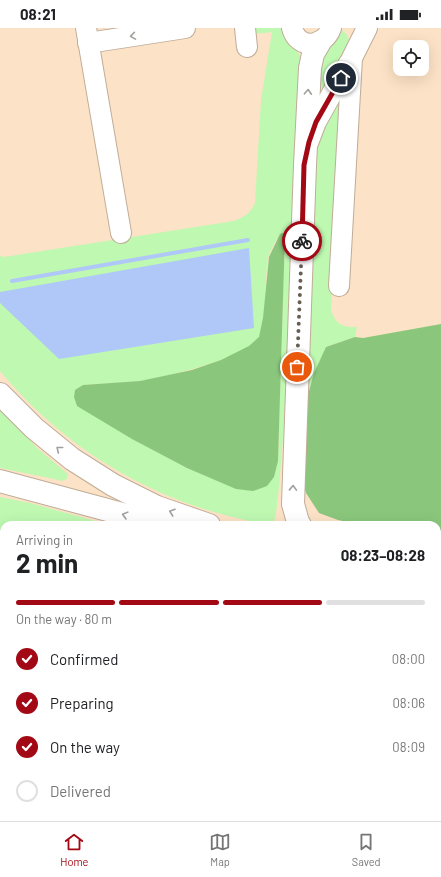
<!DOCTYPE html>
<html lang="en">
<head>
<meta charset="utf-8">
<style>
	:root { --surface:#fff; --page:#f2f2f2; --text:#202124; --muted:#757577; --line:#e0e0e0; --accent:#a30915 }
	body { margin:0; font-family:Barlow,sans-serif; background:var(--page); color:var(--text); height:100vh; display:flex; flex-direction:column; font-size:15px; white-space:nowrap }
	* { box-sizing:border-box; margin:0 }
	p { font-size:13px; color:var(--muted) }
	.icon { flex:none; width:22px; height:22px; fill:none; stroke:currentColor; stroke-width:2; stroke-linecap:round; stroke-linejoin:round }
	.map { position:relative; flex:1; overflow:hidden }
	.panel { position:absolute; left:0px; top:493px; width:441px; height:300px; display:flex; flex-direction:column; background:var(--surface); border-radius:12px 12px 0 0; box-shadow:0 4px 16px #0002 }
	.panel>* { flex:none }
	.controls { position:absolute; left:393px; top:12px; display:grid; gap:8px }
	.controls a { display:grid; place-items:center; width:36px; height:36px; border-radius:8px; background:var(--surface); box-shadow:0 4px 16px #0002; font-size:20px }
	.pin { position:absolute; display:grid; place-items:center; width:34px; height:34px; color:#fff; margin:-17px; border:2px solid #fff; border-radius:50%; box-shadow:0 1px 4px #0007 }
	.courier { position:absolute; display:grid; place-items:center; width:40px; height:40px; margin:-20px; border:3px solid #a30915; border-radius:50%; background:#fff; color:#222; box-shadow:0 1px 5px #0007 }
	.summary em { font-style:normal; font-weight:700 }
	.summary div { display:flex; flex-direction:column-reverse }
	.summary { display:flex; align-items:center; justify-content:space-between; height:68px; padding:0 16px }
	h1 { font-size:26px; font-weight:700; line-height:30px }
	.bar { display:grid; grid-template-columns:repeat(4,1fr); gap:6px 4px; align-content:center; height:48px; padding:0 16px }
	.bar i { height:5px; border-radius:3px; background:var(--line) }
	.bar .selected { background:var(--accent) }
	.bar p { grid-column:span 4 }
	ol { padding:0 16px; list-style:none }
	li { display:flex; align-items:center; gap:12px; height:44px }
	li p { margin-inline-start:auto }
	li .icon { padding:4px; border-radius:50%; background:var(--accent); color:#fff; stroke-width:4 }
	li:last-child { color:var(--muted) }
	li i { width:22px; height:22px; border:2px solid var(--line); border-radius:50% }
	.status { display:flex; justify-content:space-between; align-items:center; height:28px; padding:0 20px; background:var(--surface); direction:ltr }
	.status svg { height:11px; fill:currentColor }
	.tab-bar { display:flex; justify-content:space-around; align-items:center; height:56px; border-top:1px solid var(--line); background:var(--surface); font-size:11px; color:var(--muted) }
	.tab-bar a { display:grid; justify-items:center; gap:2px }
	.tab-bar .selected { color:var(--accent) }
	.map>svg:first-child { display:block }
	.built { fill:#fce2c6; fill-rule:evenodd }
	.green { fill:#bef8b1; fill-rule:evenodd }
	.forest { fill:#8ac77c }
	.water { fill:#afc8f8 }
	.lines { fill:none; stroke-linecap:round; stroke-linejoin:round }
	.stream { stroke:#afc8f8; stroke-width:4 }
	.minor-casing { stroke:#c0ac97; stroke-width:22 }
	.major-casing { stroke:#c0ac97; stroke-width:24 }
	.minor { stroke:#fff; stroke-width:20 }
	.major { stroke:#fff; stroke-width:22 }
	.oneway { stroke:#a19f9c }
	.done { stroke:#675e54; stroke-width:4; stroke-dasharray:0 7.2 }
	.route { stroke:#a30915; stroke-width:5 }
</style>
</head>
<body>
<div class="status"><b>08:21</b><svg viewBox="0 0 49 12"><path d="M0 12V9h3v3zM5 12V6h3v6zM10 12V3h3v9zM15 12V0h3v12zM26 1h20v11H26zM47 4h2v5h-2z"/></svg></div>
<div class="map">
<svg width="441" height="793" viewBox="0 0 441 793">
	<rect width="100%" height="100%" fill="#fef2e4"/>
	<path class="built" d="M0 0H441V793H0ZM400 19H422V41H400ZM4 497H437V789H4Z"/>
	<g class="green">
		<path d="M253 0H284L296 19 300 29 302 46 284 397 279 459 276 485 273 497H265C245 492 224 487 204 481 123 455 54 408 0 343V228L4 229 234 193C244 189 250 186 255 175L261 72 272 4 254 6ZM280 206H285L278 433 83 357C102 355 122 356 141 353 165 349 248 330 259 309 268 290 264 252 268 230 270 222 276 213 280 206Z"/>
		<polygon points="338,1 341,1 347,7 350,15 321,67 317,57 323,27"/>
		<path d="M342 64 331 282C335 296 343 300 357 299L355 309 326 319 300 396 317 105Z"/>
		<polygon points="0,381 38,421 68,446 67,451 62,453 54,451 0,440"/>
		<polygon points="0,469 30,475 110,497 4,497 4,548 0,547"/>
	</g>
	<g class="forest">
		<polygon points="282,205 285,206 278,433 274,449 267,458 253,463 236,461 187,440 132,411 77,378 74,369 75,362 83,357 140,353 192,342 221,332 249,318 259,309 263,290 269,229 280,206"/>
		<polygon points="441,296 441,509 437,508 437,497 362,497 338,492 319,485 306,465 299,441 300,396 314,345 326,319 355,309 363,310"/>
		<rect x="437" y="567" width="4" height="182"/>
	</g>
	<polygon class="water" points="249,220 254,300 59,331 0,275 0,264"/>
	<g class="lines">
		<polyline class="stream" points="12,253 248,212"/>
		<defs>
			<g id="minor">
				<polyline points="86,0 121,205"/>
				<polyline points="245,0 247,19"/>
				<path d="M292 0C298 22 324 20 331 0"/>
				<polyline points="88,15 185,0"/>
				<polyline points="308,115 316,94 349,35"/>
				<polyline points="339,258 352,30 367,0"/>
				<polyline points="0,585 4,593"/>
				<polyline points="437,760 441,760"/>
				<polyline points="0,784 4,784"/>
				<polyline points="61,789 61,793"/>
			</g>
			<g id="major">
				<polyline points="0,366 34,400 72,431 113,457 157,479 209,497"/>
				<polyline points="0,453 163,497"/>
				<polyline points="300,497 298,494 293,476 305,137 310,40 313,26 320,14"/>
				<polyline points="437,542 441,542"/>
			</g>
		</defs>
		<use href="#minor" class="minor-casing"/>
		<use href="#major" class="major-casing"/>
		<use href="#minor" class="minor"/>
		<use href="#major" class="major"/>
	</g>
	<defs><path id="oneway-chevron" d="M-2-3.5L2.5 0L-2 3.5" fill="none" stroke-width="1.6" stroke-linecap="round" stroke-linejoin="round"/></defs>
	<g class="oneway">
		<use href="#oneway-chevron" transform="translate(133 8) rotate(171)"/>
		<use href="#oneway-chevron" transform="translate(308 64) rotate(-87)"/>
		<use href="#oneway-chevron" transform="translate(59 421) rotate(-141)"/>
		<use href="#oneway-chevron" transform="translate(293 460) rotate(-88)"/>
		<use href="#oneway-chevron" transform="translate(172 484) rotate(-161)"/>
		<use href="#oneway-chevron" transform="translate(125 487) rotate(-165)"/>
	</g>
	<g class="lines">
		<polyline class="done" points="297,339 302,213"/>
		<polyline class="route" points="302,213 304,137 309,114 316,94 341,50"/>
	</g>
</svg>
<div class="controls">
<a><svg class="icon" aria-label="locate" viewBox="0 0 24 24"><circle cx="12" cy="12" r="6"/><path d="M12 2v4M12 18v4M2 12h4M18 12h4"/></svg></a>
</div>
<div class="pin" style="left:297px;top:339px;background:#ea580c"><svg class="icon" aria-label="bag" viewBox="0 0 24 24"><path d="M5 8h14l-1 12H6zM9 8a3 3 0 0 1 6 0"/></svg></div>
<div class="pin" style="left:341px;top:50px;background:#1f2937"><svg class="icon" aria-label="home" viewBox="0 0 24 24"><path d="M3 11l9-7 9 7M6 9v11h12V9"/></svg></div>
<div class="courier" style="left:302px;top:213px"><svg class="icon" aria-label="bike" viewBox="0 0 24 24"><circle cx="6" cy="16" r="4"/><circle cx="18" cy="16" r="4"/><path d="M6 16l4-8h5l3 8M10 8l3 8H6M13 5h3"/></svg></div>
<section class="panel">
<div class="summary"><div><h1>2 min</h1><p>Arriving in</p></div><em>08:23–08:28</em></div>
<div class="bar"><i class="selected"></i><i class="selected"></i><i class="selected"></i><i></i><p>On the way · 80 m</p></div>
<ol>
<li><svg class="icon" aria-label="check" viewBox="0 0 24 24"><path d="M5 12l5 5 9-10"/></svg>Confirmed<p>08:00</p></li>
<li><svg class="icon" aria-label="check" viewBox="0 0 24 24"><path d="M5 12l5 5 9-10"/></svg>Preparing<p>08:06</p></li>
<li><svg class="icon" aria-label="check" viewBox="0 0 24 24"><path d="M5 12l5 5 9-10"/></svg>On the way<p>08:09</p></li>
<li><i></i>Delivered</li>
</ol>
</section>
</div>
<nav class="tab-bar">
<a class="selected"><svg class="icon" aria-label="home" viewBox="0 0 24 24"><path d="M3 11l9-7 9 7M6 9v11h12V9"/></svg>Home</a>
<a><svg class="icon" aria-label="map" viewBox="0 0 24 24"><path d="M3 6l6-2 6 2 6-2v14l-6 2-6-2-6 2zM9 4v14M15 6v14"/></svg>Map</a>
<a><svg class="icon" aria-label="saved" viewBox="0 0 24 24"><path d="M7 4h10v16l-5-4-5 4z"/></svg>Saved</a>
</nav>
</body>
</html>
